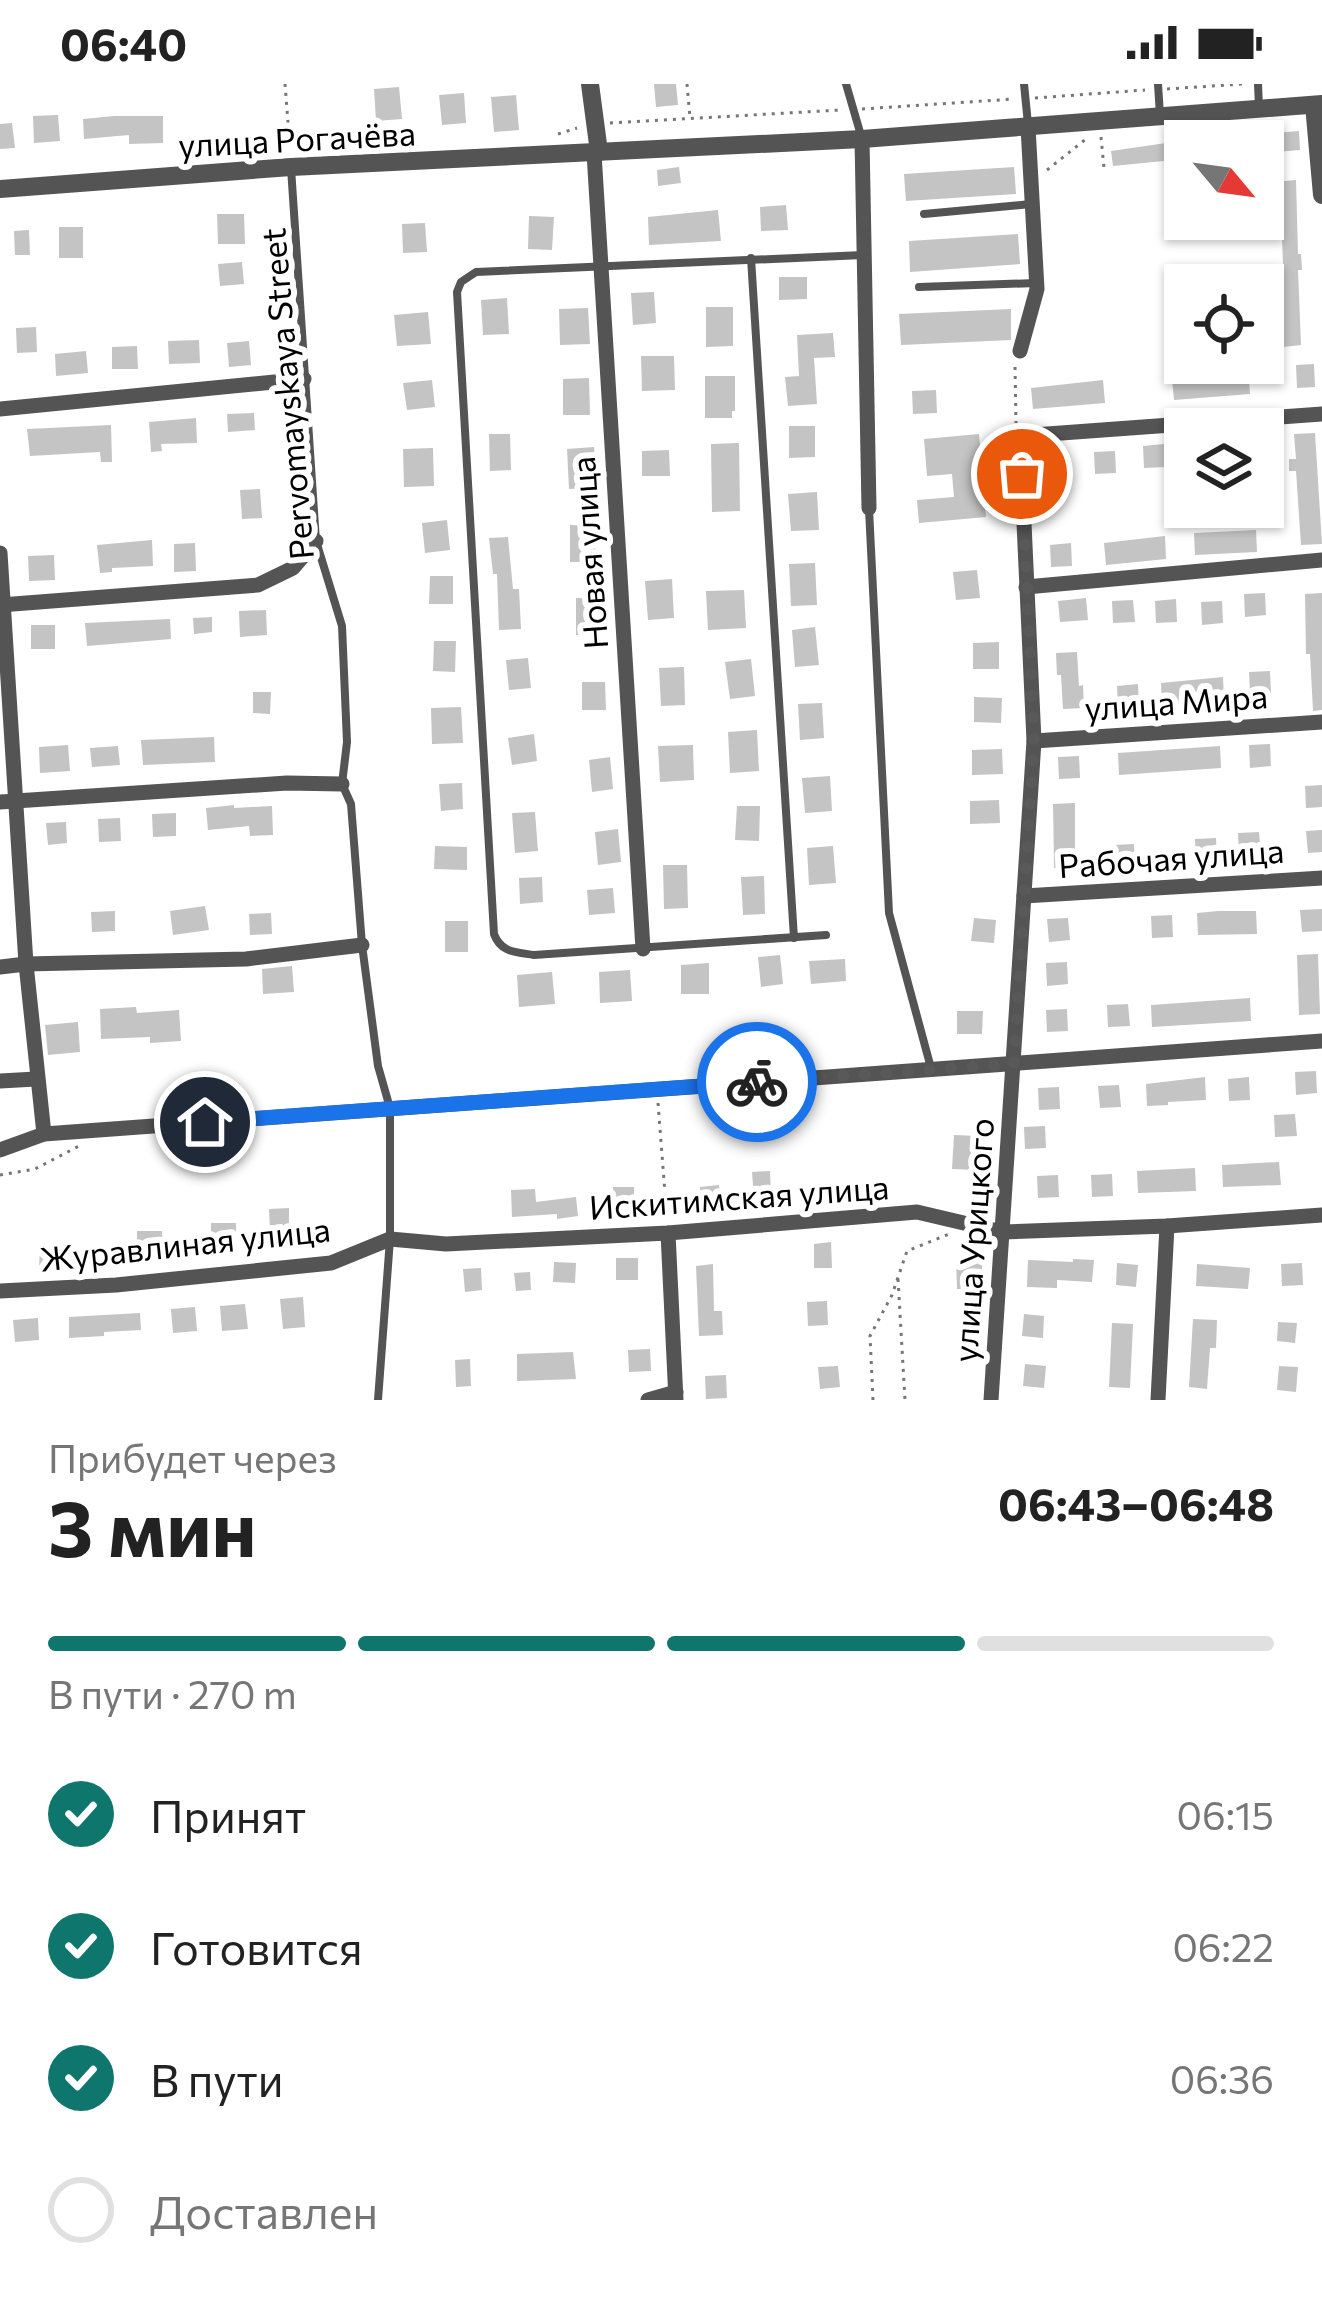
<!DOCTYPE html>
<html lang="ru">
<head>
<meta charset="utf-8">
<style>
	:root { --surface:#fff; --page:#f2f2f2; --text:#222; --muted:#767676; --line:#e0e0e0; --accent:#0f766e }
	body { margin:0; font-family:Commissioner,sans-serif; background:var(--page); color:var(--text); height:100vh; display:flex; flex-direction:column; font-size:45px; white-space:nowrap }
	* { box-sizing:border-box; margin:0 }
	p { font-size:39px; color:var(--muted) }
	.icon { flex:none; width:66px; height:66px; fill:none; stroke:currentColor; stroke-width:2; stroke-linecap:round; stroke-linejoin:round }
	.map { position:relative; height:1316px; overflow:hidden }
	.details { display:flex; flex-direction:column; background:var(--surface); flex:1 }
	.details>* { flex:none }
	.needle { width:78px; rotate:119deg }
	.tools { position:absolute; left:1164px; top:36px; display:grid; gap:24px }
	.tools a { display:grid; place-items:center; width:120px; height:120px; border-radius:0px; background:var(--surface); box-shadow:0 3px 9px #0004; font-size:60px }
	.pin { position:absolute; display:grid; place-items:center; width:102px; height:102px; color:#fff; margin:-51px; border:6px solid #fff; border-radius:50%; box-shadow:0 3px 12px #0007 }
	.courier { position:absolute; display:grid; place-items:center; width:120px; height:120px; margin:-60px; border:9px solid #1a73e8; border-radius:50%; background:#fff; color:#222; box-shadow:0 3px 15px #0007 }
	.overview em { font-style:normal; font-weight:700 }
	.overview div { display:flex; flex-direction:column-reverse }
	.overview { display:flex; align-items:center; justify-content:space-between; height:204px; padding:0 48px }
	h1 { font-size:78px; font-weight:700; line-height:90px }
	.bar { display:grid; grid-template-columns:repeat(4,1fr); gap:18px 12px; align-content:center; height:144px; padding:0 48px }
	.bar i { height:15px; border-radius:9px; background:var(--line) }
	.bar .on { background:var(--accent) }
	.bar p { grid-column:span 4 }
	ol { padding:0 48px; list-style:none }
	li { display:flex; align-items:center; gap:36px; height:132px }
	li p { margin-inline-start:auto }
	li .icon { padding:12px; border-radius:50%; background:var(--accent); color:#fff; stroke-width:4 }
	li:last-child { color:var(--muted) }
	li i { width:66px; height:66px; border:6px solid var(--line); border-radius:50% }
	.status { display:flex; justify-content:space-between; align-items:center; height:84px; padding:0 60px; background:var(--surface); direction:ltr }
	.status svg { height:33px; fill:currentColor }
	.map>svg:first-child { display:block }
	.building { fill:#c4c4c4 }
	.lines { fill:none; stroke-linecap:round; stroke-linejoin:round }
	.path { stroke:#767676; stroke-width:3; stroke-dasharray:3 6; stroke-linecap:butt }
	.service { stroke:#545454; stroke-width:8 }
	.minor { stroke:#545454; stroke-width:15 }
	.tertiary { stroke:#545454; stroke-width:18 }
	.done { stroke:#595959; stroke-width:12; stroke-dasharray:0 21.6 }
	.route { stroke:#1a73e8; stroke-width:15 }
	.labels { text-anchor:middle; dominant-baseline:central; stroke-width:12; stroke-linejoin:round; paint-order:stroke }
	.street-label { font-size:33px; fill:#000; stroke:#fff }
</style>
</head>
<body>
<div class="status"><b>06:40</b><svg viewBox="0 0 49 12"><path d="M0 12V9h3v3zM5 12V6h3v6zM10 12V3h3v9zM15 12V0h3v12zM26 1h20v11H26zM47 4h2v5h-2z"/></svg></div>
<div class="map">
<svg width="1322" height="1316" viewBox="0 0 1322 1316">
	<rect width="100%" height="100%" fill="#fff"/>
	<g class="building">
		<polygon points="654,0 676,0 678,21 656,23"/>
		<polygon points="399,3 402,35 376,37 374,5"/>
		<polygon points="464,9 466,39 442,41 439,11"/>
		<polygon points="516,11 519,46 494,48 491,13"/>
		<polygon points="58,31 60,57 34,59 33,32"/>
		<polygon points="114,32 163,32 163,59 129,60 129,51 84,55 83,35"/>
		<polygon points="12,39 15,64 0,65 0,40"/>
		<polygon points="1299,47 1300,66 1263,69 1263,50"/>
		<polygon points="1173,58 1174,76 1113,82 1111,67"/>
		<polygon points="679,83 681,99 658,102 657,86"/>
		<polygon points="1014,83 1016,110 906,117 904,90"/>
		<polygon points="1296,96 1298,170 1301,170 1302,186 1298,186 1301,261 1283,263 1278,205 1284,205 1282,155 1279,155 1279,125 1274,125 1273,98"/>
		<polygon points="786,121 788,146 761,147 760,123"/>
		<polygon points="718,126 721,157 649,161 648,133"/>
		<polygon points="217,130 244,130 245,160 218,160"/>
		<polygon points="529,132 554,133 552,166 528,165"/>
		<polygon points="425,139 427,168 403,169 402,140"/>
		<rect x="59" y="143" width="24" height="31"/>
		<polygon points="29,146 30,171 15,171 14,147"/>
		<polygon points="1018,150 1020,180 910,188 909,157"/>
		<polygon points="242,178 244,200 220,202 218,180"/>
		<polygon points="779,193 807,193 807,215 779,216"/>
		<polygon points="654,208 656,239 633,241 631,209"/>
		<polygon points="507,214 509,250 483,251 481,216"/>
		<polygon points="706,223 733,223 733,262 706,263"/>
		<polygon points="588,224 590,260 560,261 559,225"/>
		<polygon points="1011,225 1011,256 901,261 899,230"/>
		<polygon points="428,228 431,260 397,262 394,231"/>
		<polygon points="36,243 37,268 17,269 16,244"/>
		<polygon points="833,249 835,273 814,274 817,320 788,322 785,293 799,292 797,251"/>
		<polygon points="199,256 200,279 169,280 168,257"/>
		<polygon points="249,257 251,281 229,283 227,259"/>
		<polygon points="137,262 138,285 112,285 112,263"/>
		<polygon points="86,267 88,289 56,292 55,270"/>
		<polygon points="641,272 674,272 675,306 642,307"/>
		<polygon points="1314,280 1315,303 1297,304 1296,281"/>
		<polygon points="1248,281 1250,310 1174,316 1172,295 1218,291 1217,283"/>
		<polygon points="705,292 735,292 735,327 732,327 732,334 705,334"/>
		<polygon points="589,294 590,331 563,331 563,295"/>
		<polygon points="432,296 435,323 407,326 403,299"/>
		<polygon points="1103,296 1105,319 1033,325 1031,304"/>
		<polygon points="936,306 937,329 913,330 912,307"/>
		<polygon points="254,329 255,346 228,348 227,330"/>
		<polygon points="196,334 197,359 161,360 162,367 151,368 149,338"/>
		<polygon points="111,341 112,378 101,378 100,368 30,372 27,345"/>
		<polygon points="789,342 815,342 815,373 789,374"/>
		<polygon points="1315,349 1322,460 1301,461 1296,387 1289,387 1289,375 1296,375 1294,350"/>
		<polygon points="489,350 510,350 511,386 490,387"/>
		<polygon points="979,350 986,433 919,439 917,416 954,413 952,390 927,392 924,355"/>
		<polygon points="739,359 740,427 712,428 711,360"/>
		<polygon points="1164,360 1166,383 1144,384 1143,362"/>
		<polygon points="594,363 597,404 569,405 567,365"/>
		<polygon points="433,364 434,402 404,403 403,365"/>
		<polygon points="669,366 670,392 642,392 642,367"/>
		<polygon points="1065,367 1066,389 1045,391 1044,368"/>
		<polygon points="1115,367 1116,389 1095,390 1094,368"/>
		<polygon points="260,405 262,434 242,435 240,406"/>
		<polygon points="817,408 819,446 791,447 788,410"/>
		<polygon points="447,436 450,466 425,469 422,439"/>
		<polygon points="570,441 596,442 595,478 570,478"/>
		<polygon points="1256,446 1257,468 1195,471 1194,449"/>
		<polygon points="1165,452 1166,475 1106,481 1104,459"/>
		<polygon points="508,453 513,505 519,505 521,545 499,546 497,490 493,490 489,454"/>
		<polygon points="152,456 153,482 112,484 112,488 100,489 97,461"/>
		<polygon points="195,459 196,487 174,488 174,460"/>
		<polygon points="1071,459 1072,482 1051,483 1050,461"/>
		<polygon points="54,471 55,496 29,497 28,472"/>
		<polygon points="815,479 817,521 791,522 789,480"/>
		<polygon points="977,486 980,514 956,516 953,488"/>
		<polygon points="430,492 453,492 453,520 429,520"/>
		<polygon points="672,495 674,534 648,536 645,497"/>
		<polygon points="744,506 746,544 708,546 706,507"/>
		<polygon points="1265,509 1266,531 1245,533 1244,510"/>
		<polygon points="1322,509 1322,626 1313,627 1310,570 1306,570 1305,510"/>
		<polygon points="576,514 601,514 600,551 576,551"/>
		<polygon points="1086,514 1088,536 1060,538 1058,517"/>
		<polygon points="1176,515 1177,538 1156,539 1155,517"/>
		<polygon points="1133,516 1135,538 1113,539 1112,517"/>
		<polygon points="1222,517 1223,539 1202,541 1201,518"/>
		<polygon points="266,526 267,551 240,553 239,527"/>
		<polygon points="212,533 212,548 194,550 193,534"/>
		<polygon points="170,535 171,555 87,562 85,539"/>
		<rect x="31" y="541" width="24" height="24"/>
		<polygon points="815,543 819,581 795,583 792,546"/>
		<polygon points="434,557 456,557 455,588 433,587"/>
		<polygon points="999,558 999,585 973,585 973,559"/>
		<polygon points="1077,568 1079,602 1083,601 1084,624 1063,625 1061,591 1057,591 1056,569"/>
		<polygon points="528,574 531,604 509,606 506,576"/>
		<polygon points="751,575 755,612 730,615 725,578"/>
		<polygon points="684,583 685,621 661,622 659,584"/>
		<polygon points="1270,587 1271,609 1250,610 1249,588"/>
		<polygon points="1223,593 1224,616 1162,622 1161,599"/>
		<polygon points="582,598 605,598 606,626 582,626"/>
		<polygon points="1138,600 1139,623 1118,624 1117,602"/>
		<polygon points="253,608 271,608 270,630 253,629"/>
		<polygon points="974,613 1002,614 1001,639 974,638"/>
		<polygon points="822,619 824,654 800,656 798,620"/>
		<polygon points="461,623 463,659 432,660 431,624"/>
		<polygon points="757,646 759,687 730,689 728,648"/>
		<polygon points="534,650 537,677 512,681 508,654"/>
		<polygon points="214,653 215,678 143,681 141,656"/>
		<polygon points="1270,660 1271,682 1250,684 1249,661"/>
		<polygon points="68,661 70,687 40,689 39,663"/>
		<polygon points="693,661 694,696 660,698 658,662"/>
		<polygon points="118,662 120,681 92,683 90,664"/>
		<polygon points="1220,662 1221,684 1119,691 1118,669"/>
		<polygon points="1002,665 1003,690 972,691 972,666"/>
		<polygon points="1079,672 1080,694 1059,695 1058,673"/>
		<polygon points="610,673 613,705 592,708 589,676"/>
		<polygon points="830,692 832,727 805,729 802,694"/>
		<polygon points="462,699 463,725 441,727 439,700"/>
		<polygon points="1322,701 1322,723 1306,724 1305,702"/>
		<polygon points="999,716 1000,739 970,740 970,717"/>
		<polygon points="1075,719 1075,783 1054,784 1053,720"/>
		<polygon points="234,721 234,724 272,722 273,751 250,752 249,742 208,746 206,724"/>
		<polygon points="737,722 760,722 759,757 735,756"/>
		<polygon points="535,728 538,767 515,769 512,729"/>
		<polygon points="176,729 176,752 153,753 152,730"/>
		<polygon points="120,734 121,757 99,758 98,735"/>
		<polygon points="66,738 67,759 48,761 46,739"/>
		<polygon points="618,745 621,778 598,781 595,748"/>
		<polygon points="1322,746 1322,768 1308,769 1306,747"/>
		<polygon points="1259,748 1261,770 1239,771 1238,749"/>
		<polygon points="1216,754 1217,776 1196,778 1195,755"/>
		<polygon points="1134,760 1135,782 1114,783 1113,761"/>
		<polygon points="435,762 467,763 467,786 434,785"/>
		<polygon points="833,762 836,799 809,801 807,764"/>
		<polygon points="663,781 687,781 688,824 664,825"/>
		<polygon points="764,792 765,830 743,831 741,793"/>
		<polygon points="542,793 543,818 520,820 519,794"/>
		<polygon points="613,804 615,829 589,831 587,806"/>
		<polygon points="205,822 209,846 173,851 170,827"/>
		<polygon points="1322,825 1322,847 1302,848 1300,826"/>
		<polygon points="115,827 115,847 92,848 91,828"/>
		<polygon points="1218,827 1256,827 1257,850 1198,851 1197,829"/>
		<polygon points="271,829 272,850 250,851 249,830"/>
		<polygon points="1172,831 1173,853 1152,854 1151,832"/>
		<polygon points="974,834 996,836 994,859 971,857"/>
		<polygon points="1068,834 1070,856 1049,858 1047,835"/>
		<rect x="445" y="837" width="23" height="31"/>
		<polygon points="1318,870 1320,930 1299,931 1297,871"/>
		<polygon points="780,871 783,900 761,903 758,873"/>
		<polygon points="845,875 846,897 811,900 809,877"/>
		<polygon points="1067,878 1068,900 1047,902 1046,879"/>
		<polygon points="709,879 709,910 681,910 681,881"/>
		<polygon points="292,882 294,908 263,910 262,885"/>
		<polygon points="630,886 632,917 600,919 599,888"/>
		<polygon points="552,888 555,920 519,923 517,891"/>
		<polygon points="1250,914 1251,937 1152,943 1151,921"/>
		<polygon points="1128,920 1130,942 1108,943 1107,921"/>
		<polygon points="136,923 137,929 179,926 181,957 150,959 150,953 101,955 100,925"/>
		<polygon points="1067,925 1068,947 1047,948 1046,926"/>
		<polygon points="957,927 983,927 982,950 957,950"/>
		<polygon points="78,938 80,968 48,971 45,941"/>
		<polygon points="1316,987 1317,1009 1296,1011 1295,988"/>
		<polygon points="1205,993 1206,1016 1168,1018 1168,1021 1147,1022 1146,1000"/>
		<polygon points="1249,993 1250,1016 1229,1017 1228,995"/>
		<polygon points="1119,1001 1121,1023 1100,1024 1098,1002"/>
		<polygon points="1059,1003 1060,1025 1039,1026 1038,1004"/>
		<polygon points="1295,1030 1297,1052 1275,1053 1274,1031"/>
		<polygon points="1045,1042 1046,1064 1025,1065 1024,1043"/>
		<polygon points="954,1051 979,1052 977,1086 952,1085"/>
		<polygon points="1279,1078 1281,1101 1223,1103 1222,1081"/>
		<polygon points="1195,1084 1196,1107 1138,1109 1137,1087"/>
		<polygon points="770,1087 771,1113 754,1114 752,1088"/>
		<polygon points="1112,1090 1113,1112 1092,1113 1091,1091"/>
		<polygon points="1058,1091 1059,1113 1038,1114 1037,1092"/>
		<polygon points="719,1101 720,1116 701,1118 700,1103"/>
		<rect x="613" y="1103" width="21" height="27"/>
		<polygon points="535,1105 536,1118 576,1113 578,1132 557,1135 557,1130 512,1133 511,1106"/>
		<polygon points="289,1124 289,1146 270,1147 269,1125"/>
		<polygon points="211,1139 236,1139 236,1164 211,1165"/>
		<polygon points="137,1147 162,1147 163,1172 137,1172"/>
		<polygon points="831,1158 832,1184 814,1184 814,1160"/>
		<polygon points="40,1162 60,1163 59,1186 39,1185"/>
		<polygon points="956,1173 982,1173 982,1205 957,1205"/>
		<rect x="616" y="1174" width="22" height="22"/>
		<polygon points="1073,1175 1094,1176 1092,1198 1057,1196 1057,1204 1027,1203 1028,1176 1073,1178"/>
		<polygon points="554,1178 576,1179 575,1199 553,1198"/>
		<polygon points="1117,1179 1138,1181 1136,1203 1116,1201"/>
		<polygon points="1302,1179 1303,1201 1282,1202 1281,1180"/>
		<polygon points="713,1180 714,1227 722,1227 723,1251 699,1252 696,1182"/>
		<polygon points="1197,1180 1250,1184 1248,1205 1196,1202"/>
		<polygon points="481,1184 482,1206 465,1208 463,1185"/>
		<polygon points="530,1188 531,1206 516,1207 514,1189"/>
		<polygon points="303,1213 305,1243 283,1245 280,1215"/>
		<polygon points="827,1217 828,1241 808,1242 807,1218"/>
		<polygon points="245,1220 248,1245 222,1247 220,1222"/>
		<polygon points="195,1223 197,1247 173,1249 171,1225"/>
		<polygon points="140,1229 141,1246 104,1248 104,1252 69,1254 69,1233"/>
		<polygon points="1024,1230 1044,1232 1043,1254 1022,1252"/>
		<polygon points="38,1234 39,1256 15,1258 13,1236"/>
		<polygon points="1193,1235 1217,1236 1216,1264 1210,1264 1207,1305 1189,1303"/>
		<polygon points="1278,1238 1297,1239 1295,1259 1277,1257"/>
		<polygon points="1112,1239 1133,1240 1130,1304 1109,1303"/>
		<polygon points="650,1265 651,1287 629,1288 628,1266"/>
		<polygon points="573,1268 576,1295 517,1297 517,1270"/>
		<polygon points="470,1275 471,1302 456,1303 455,1276"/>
		<polygon points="1025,1280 1046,1282 1044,1304 1023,1302"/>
		<polygon points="838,1282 840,1303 820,1305 818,1283"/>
		<polygon points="1279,1282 1298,1283 1296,1308 1277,1306"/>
		<polygon points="726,1291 727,1314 706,1315 705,1292"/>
	</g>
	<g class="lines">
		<g class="path">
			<polyline points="285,0 290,64"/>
			<polyline points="687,0 690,34"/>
			<polyline points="1167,5 1243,0"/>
			<polyline points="1035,14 1145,6"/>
			<polyline points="862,25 1014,15"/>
			<polyline points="610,39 840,26"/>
			<polyline points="558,50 577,44"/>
			<polyline points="1101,53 1104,84"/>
			<polyline points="1047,86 1086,55"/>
			<polyline points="1015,283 1016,339"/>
			<polyline points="658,1019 667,1135"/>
			<polyline points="0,1091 35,1085 79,1062"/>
			<polyline points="898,1195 905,1316"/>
			<polyline points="873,1316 870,1252 892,1211 907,1167 949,1150"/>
		</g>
		<g class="service">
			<polyline points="846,0 862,55"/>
			<polyline points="1024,0 1028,40"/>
			<polyline points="1158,0 1160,31"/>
			<polyline points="1258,0 1259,23"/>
			<polyline points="291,84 316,457 342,542 347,658 342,700 351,720 362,861 378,982 390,1024 390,1155 378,1316"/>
			<polyline points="924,130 1031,120"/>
			<polyline points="751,174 794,854"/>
			<polyline points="919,203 1036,199"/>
			<polyline points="869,425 889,829 931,984"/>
			<path d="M826 851 534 871C516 868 501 869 494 850L457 208 461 198 476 188 863 171"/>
		</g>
		<g class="minor">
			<polyline points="862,55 869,424"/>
			<polyline points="594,69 643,865"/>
			<polyline points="1020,267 1037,205 1028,43"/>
			<polyline points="0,325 304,295"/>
			<polyline points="0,469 26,880 44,1050"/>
			<polyline points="1026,503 1322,476"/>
			<polyline points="0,521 258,501 293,484 316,457"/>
			<polyline points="1034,657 1322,638"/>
			<polyline points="0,718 287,699 342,700"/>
			<polyline points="1024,812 1322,794"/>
			<polyline points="0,883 26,880 246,875 362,861"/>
			<polyline points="0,997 36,995"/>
			<polyline points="0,1066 44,1050 1322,957"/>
			<polyline points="668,1149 676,1316"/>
			<polyline points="0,1207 116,1201 331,1179 390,1155 446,1160 668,1149 917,1128 1002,1148 1167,1142 1322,1131"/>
			<polyline points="648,1316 676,1308"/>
			<polyline points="991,1316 1034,657 1020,352 1322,330"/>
			<polyline points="1158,1316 1167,1142"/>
		</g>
		<g class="tertiary">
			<polyline points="590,0 599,68"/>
			<polyline points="1314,21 1322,111"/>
			<polyline points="0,105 291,83 862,55 1322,20"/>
		</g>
	</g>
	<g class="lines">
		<polyline class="done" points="757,998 1014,980 1034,657 1022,390"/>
		<polyline class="route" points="205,1038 757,998"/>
	</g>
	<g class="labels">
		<g class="street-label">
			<text transform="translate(297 54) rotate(-3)">улица Рогачёва</text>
			<text transform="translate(286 310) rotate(-95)">Pervomayskaya Street</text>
			<text transform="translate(588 469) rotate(-94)">Новая улица</text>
			<text transform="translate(1176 617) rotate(-4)">улица Мира</text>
			<text transform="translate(1171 773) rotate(-4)">Рабочая улица</text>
			<text transform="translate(739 1112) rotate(-4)">Искитимская улица</text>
			<text transform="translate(972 1156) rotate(-86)">улица Урицкого</text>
			<text transform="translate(185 1159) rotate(-6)">Журавлиная улица</text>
		</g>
	</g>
</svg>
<div class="tools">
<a><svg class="needle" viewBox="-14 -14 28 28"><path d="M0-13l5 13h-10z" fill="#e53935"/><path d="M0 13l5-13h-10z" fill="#767676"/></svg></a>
<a><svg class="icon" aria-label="locate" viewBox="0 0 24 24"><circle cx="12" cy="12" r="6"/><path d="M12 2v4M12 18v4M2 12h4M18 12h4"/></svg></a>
<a><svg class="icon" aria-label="layers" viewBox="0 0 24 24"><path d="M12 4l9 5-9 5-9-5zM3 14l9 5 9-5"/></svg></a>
</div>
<div class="pin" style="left:1022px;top:390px;background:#ea580c"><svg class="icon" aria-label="bag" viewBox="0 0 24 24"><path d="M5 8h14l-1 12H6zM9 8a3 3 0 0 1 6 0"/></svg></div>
<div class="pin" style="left:205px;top:1038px;background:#1f2937"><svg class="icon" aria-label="home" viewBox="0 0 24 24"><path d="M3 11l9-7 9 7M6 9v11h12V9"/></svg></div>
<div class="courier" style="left:757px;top:998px"><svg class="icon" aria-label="bike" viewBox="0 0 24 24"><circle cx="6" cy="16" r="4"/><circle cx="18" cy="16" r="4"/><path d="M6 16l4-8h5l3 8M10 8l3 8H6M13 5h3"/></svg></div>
</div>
<section class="details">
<div class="overview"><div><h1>3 мин</h1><p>Прибудет через</p></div><em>06:43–06:48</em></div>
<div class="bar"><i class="on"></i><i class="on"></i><i class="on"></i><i></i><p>В пути · 270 m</p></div>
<ol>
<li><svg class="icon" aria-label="check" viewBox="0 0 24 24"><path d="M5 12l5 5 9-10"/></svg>Принят<p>06:15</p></li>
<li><svg class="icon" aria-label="check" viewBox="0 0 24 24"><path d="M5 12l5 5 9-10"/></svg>Готовится<p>06:22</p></li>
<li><svg class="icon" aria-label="check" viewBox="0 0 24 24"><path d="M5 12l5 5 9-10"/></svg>В пути<p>06:36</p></li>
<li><i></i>Доставлен</li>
</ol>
</section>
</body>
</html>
